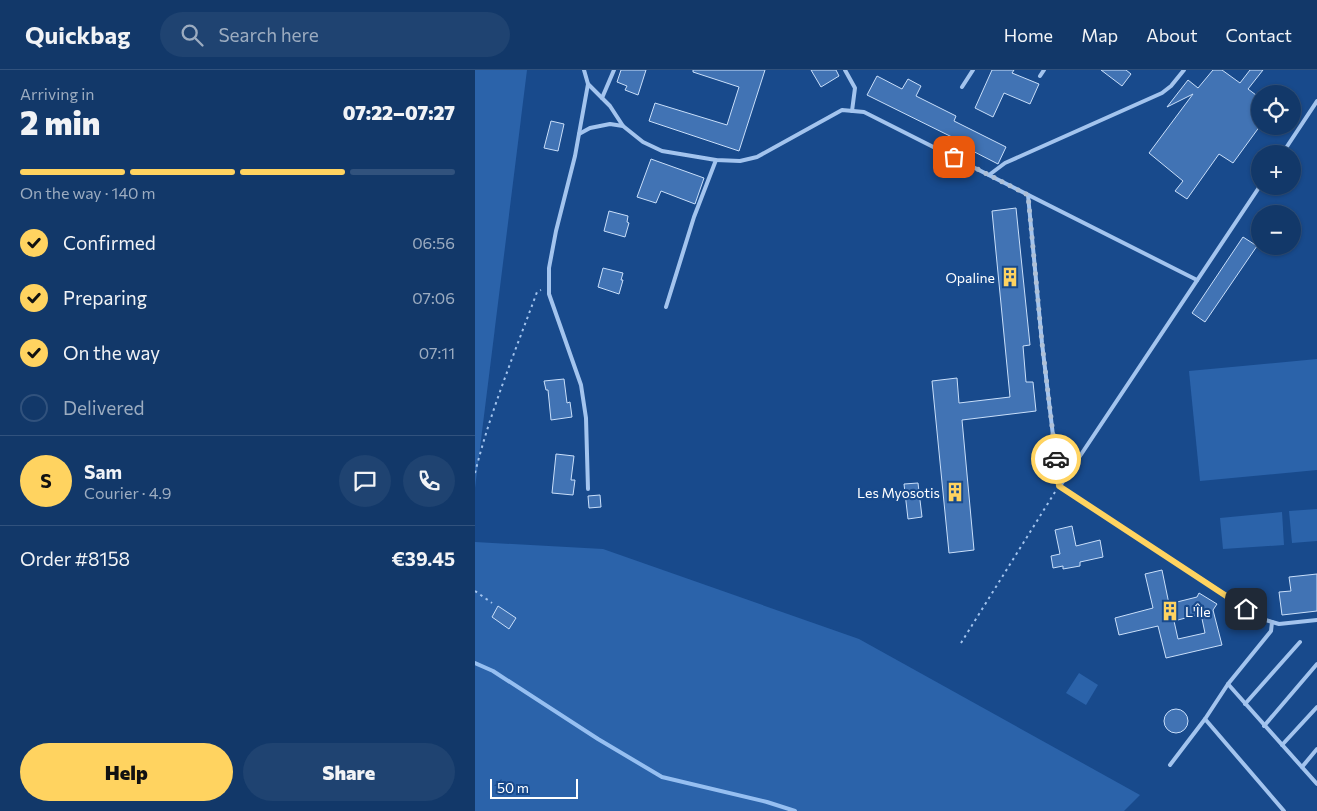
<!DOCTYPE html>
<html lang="en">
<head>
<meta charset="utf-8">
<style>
	:root { --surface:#123869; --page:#1f4371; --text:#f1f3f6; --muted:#9cacc0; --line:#31527d; --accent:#ffd360 }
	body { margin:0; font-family:Commissioner,sans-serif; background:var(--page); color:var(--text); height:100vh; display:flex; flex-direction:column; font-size:19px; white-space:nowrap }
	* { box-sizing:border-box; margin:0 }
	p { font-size:16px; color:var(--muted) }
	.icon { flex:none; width:28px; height:28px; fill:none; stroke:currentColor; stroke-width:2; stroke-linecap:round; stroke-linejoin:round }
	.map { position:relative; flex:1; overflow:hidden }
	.sheet { display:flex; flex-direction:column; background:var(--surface); width:475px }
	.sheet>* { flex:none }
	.buttons { position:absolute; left:776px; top:15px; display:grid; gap:10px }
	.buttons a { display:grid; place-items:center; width:50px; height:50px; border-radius:50%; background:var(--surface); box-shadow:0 1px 4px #0004,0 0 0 1px var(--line); font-size:25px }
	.scale { position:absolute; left:15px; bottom:12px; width:88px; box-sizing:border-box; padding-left:5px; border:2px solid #fff; border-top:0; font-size:14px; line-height:18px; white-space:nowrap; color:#fff; -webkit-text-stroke:4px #184a8c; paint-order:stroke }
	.pin { position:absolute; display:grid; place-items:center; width:42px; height:42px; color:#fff; margin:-21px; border-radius:10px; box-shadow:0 2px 8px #0006 }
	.courier { position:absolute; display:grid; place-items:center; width:50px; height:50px; margin:-25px; border:4px solid #ffd360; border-radius:50%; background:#fff; color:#222; box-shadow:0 1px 6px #0007 }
	.head em { font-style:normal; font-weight:800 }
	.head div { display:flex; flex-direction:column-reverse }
	.head { display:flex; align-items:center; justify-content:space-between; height:85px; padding:0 20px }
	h1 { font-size:32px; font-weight:800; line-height:38px }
	.bar { display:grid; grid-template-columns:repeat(4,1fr); gap:8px 5px; align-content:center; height:60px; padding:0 20px }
	.bar i { height:6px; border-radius:4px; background:var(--line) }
	.bar .selected { background:var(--accent) }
	.bar p { grid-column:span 4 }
	.line { display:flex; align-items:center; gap:12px; padding:0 20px; border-top:1px solid var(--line) }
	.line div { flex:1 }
	.round { display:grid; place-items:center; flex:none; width:52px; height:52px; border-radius:26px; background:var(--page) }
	ol { padding:0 20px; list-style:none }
	li { display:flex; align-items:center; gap:15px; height:55px }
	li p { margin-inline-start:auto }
	li .icon { padding:5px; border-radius:50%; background:var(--accent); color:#111; stroke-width:4 }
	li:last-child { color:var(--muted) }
	li i { width:28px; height:28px; border:2px solid var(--line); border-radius:50% }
	.primary-button { display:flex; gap:10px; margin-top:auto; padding:10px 20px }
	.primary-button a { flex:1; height:58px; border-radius:30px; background:var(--accent); color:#111; font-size:20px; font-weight:800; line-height:58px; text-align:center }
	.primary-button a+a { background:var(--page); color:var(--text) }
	header { display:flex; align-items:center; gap:30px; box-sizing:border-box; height:70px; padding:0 25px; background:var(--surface); border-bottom:1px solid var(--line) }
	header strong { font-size:24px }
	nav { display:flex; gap:28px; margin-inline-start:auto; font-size:18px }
	.search { width:350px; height:45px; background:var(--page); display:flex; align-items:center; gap:12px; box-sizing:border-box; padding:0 18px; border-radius:28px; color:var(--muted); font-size:19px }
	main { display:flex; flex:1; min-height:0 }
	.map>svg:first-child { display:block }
	.green { fill:#2b63aa }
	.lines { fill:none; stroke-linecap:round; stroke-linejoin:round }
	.stream { stroke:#96bff1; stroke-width:4 }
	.building { fill:#4173b4; stroke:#c9dffa; fill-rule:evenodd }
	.path { stroke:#a3c4ee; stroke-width:2; stroke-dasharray:2.5 4; stroke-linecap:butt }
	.service { stroke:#a3c4ee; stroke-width:4 }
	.done { stroke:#aec0d7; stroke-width:5; stroke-dasharray:0 9 }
	.route { stroke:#ffd360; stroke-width:6 }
	.labels { text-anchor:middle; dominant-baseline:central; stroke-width:4.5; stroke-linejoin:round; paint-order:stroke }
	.poi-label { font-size:14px; fill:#fff; stroke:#184a8c; text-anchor:end }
</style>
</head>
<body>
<header>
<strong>Quickbag</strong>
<div class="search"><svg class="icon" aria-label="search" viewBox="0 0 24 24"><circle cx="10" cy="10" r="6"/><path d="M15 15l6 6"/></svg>Search here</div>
<nav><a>Home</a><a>Map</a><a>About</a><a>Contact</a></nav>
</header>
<main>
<section class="sheet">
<div class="head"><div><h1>2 min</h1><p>Arriving in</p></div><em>07:22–07:27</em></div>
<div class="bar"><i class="selected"></i><i class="selected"></i><i class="selected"></i><i></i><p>On the way · 140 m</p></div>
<ol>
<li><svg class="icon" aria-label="check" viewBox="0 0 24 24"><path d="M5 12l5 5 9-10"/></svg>Confirmed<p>06:56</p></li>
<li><svg class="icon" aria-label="check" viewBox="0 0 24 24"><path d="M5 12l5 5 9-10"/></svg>Preparing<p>07:06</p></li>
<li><svg class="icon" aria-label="check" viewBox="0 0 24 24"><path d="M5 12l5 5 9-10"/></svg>On the way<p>07:11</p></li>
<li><i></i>Delivered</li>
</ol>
<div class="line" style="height:90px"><b class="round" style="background:var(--accent);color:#111">S</b><div><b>Sam</b><p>Courier · 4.9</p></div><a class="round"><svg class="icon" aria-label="chat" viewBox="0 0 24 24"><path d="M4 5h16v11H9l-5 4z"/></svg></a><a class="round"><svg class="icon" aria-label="phone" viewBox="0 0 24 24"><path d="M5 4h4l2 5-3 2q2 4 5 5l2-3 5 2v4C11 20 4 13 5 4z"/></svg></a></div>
<div class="line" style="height:65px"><div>Order #8158</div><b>€39.45</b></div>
<div class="primary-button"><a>Help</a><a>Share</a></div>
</section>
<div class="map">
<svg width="842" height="741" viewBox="0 0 842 741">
	<rect width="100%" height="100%" fill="#184a8c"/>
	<g class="green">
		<polygon points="0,0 52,0 0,418"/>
		<polygon points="842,289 842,400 725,411 714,301"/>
		<polygon points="842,439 842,471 817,473 814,441"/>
		<polygon points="807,442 809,475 748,479 745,448"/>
		<polygon points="0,472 128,479 384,569 665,725 649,741 0,741"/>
		<polygon points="604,603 623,615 611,635 591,623"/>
	</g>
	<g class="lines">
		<polyline class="stream" points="0,593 18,601 123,669 187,707 292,732 320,741"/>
	</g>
	<g class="building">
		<polygon points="146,0 171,0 163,25 150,20 152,16 142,12"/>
		<polygon points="218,0 290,0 264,81 174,51 180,33 252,55 264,17 218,2"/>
		<polygon points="336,0 361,0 364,6 346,17"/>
		<polygon points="517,0 539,0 537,3 564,14 555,34 529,23 518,47 500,38"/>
		<polygon points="626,0 651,0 656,4 647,16"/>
		<polygon points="738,0 747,0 765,13 775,0 788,0 773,19 785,28 785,56 758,93 744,84 712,129 700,121 708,111 674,83 718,24 692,37 713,10 723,18"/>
		<polygon points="402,6 427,19 433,9 446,16 441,26 481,46 479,51 531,77 523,94 484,74 485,71 392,25"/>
		<polygon points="76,51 89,54 83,81 69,78"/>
		<polygon points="176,89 229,108 220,134 186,121 181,133 162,127"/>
		<polygon points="541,138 555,275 548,276 551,312 558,312 561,341 487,350 499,480 474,483 457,311 482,308 484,333 535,327 517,141"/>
		<polygon points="134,141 153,146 152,152 154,153 150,167 129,161"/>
		<polygon points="768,167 782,176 730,252 717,243"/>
		<polygon points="128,198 148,203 146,210 148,210 144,224 123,217"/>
		<polygon points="89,309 92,333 95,332 97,347 76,350 73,320 71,320 69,311"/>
		<polygon points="81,384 99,386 96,410 100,410 98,425 77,423"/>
		<polygon points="443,413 447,447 433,449 429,414"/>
		<polygon points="125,425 126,437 114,438 113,426"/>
		<polygon points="597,456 601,476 625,470 628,487 605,492 605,496 588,499 588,496 578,498 576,486 585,484 580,460"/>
		<path d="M687 500 694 534 722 527 724 523 742 534 738 540 747 575 691 588 683 556 644 565 640 548 678 538 670 504ZM726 544 730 563 703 569 699 551Z"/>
		<polygon points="842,504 842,541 807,545 804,522 816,521 814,507"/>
		<polygon points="23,536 41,548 34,559 17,547"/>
		<circle cx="701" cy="651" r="12"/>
	</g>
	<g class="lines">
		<g class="path">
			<path d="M0 403C15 342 40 282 62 222L66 220"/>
			<polyline points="0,521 17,533"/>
			<polyline points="486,573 580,422"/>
		</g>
		<g class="service">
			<polyline points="109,0 113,14 100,86 81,161 74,198 74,224 106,315 111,348 113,419"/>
			<polyline points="370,0 380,18 377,41"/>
			<polyline points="565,6 569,0"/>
			<polyline points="113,14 135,36 148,56"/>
			<polyline points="487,17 498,0"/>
			<polyline points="127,28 139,0"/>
			<polyline points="104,64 115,58 135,54 148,56 168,72 187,81 241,90 265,91 282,87 367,40 389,42 722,210"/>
			<polyline points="807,84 842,31"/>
			<polyline points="514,105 530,93 687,23 696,16 709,0"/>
			<polyline points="553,125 567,273 584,416 787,549 804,554 842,550"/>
			<polyline points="191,237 219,147 241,90"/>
			<polyline points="585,416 785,116"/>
			<polyline points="753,614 842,714"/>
			<polyline points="770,634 825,572"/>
			<polyline points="730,649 809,741"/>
			<polyline points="789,656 842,594"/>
			<polyline points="807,675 842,637"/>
			<polyline points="695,695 730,649 753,614 796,561 797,552"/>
			<polyline points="827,697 842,679"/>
		</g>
	</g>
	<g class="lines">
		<polyline class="done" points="479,87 553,125 567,273 581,389"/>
		<polyline class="route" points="581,389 584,416 771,539"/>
	</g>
	<defs>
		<symbol id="building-bare" viewBox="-9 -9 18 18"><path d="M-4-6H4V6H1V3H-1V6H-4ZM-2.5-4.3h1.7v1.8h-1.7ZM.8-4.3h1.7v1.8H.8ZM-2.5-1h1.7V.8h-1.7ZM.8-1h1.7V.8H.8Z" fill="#ffd360" stroke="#184a8c" stroke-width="2.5" paint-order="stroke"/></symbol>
	</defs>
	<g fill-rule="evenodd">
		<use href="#building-bare" x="521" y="193" width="28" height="28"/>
		<use href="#building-bare" x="466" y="408" width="28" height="28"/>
		<use href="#building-bare" x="681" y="527" width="28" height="28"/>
	</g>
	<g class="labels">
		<g class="poi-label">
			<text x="520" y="207">Opaline</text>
			<text x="465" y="422">Les Myosotis</text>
			<text x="710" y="541" text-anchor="start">L'Île</text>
		</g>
	</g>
</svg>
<div class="buttons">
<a><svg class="icon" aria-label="locate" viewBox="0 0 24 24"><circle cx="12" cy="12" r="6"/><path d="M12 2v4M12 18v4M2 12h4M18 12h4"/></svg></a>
<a>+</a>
<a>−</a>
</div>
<div class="scale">50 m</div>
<div class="pin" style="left:479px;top:87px;background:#ea580c"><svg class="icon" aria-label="bag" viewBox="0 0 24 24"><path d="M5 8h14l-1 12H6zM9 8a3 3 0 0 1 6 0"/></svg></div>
<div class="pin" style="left:771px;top:539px;background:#1f2937"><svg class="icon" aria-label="home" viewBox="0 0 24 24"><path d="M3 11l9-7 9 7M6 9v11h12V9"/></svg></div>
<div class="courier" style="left:581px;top:389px"><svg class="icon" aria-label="car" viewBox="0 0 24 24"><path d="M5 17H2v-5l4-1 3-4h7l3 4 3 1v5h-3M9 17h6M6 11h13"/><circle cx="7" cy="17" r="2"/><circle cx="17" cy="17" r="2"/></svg></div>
</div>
</main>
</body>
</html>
